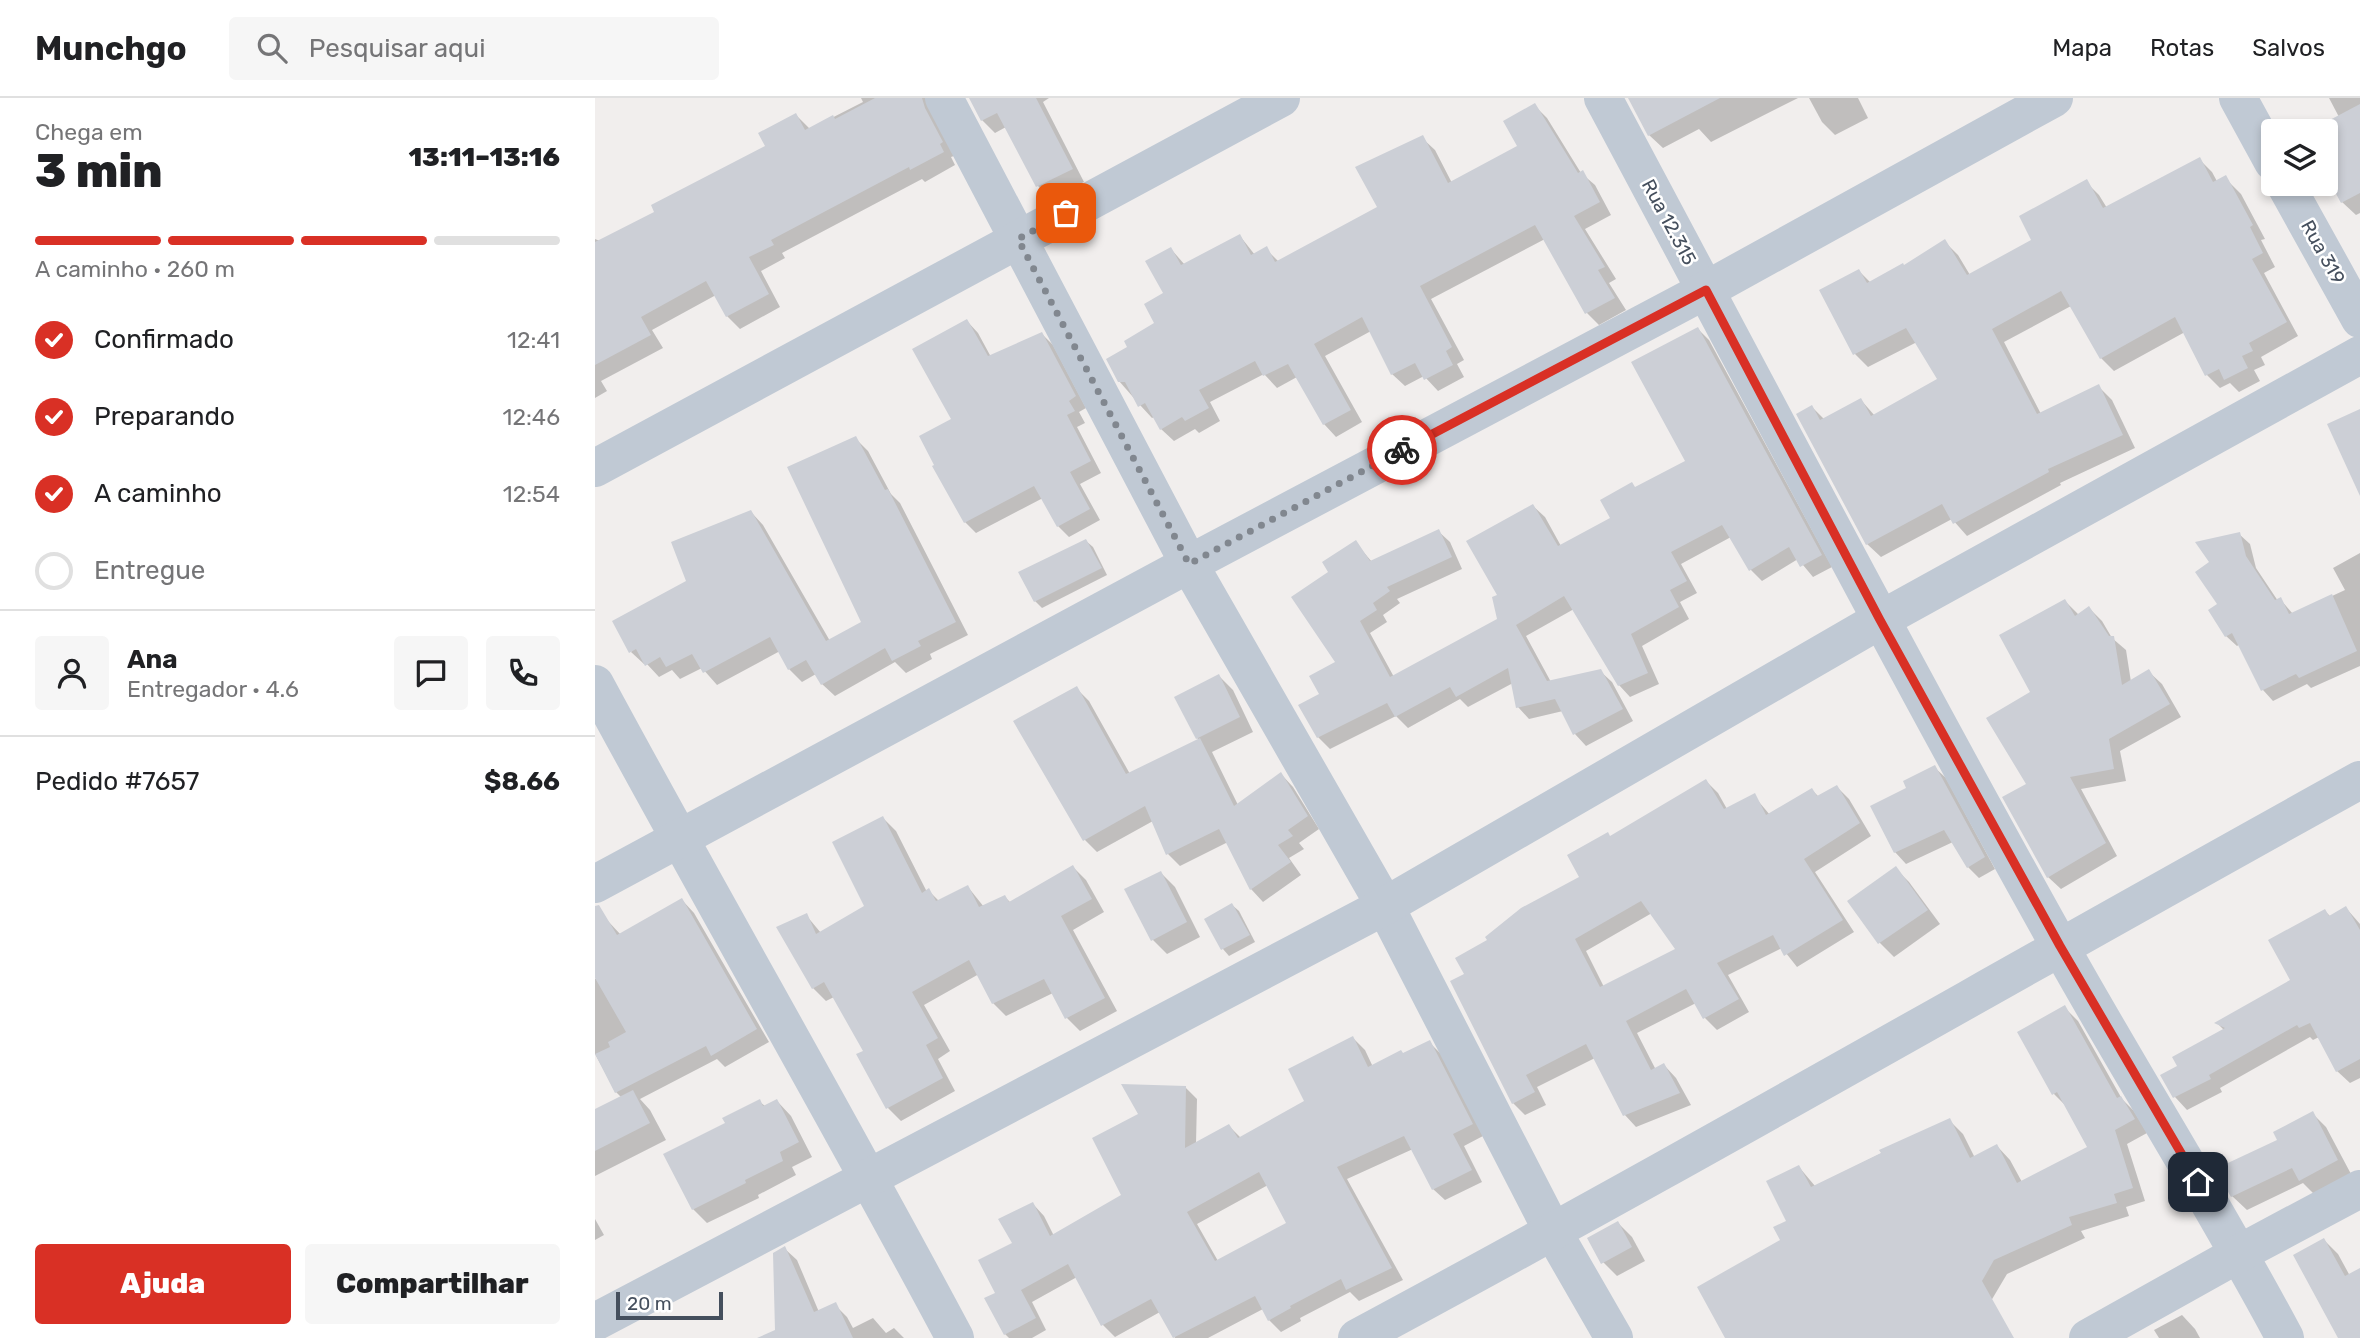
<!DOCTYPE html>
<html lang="pt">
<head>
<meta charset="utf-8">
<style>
	:root { --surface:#fff; --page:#f6f6f6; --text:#202124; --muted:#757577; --line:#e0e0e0; --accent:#d93025 }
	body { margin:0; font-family:Rubik,sans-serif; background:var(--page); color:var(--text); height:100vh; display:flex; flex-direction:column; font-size:26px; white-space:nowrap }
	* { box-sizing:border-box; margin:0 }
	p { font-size:23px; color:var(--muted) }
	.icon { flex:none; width:38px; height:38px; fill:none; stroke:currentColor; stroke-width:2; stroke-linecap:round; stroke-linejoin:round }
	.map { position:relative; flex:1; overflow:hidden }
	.side { display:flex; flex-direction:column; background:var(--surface); width:595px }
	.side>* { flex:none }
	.fabs { position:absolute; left:1666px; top:21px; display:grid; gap:14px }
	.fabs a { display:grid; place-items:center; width:77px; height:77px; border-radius:7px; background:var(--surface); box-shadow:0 4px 10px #0003; font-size:35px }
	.scale { position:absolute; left:21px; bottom:18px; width:107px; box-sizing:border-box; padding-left:7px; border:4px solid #454f5d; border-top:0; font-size:19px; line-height:24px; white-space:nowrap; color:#454f5d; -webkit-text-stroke:5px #fff; paint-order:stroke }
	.pin { position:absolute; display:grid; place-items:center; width:60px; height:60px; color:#fff; margin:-30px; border-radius:14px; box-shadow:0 4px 10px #0006 }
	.courier { position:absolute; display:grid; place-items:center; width:70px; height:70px; margin:-35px; border:5px solid #d93025; border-radius:50%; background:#fff; color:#222; box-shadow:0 2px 9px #0007 }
	.overview em { font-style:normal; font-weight:800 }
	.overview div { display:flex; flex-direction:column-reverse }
	.overview { display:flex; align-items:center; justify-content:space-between; height:119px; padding:0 35px }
	h1 { font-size:46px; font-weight:800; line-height:52px }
	.bar { display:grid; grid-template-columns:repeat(4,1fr); gap:10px 7px; align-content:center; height:84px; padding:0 35px }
	.bar i { height:9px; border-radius:5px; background:var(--line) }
	.bar .active { background:var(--accent) }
	.bar p { grid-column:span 4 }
	.line { display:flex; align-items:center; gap:18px; padding:0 35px; border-top:2px solid var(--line) }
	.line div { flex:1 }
	.round { display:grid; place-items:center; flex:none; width:74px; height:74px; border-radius:7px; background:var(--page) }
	ol { padding:0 35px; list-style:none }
	li { display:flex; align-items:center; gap:21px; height:77px }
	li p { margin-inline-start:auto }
	li .icon { padding:7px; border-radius:50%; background:var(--accent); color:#fff; stroke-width:4 }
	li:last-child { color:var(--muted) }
	li i { width:38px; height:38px; border:4px solid var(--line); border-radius:50% }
	.action { display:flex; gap:14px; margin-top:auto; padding:14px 35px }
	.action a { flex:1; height:80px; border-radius:7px; background:var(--accent); color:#fff; font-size:28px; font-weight:800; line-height:80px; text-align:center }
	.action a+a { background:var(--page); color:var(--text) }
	header { display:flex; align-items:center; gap:42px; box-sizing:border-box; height:98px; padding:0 35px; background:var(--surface); border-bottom:2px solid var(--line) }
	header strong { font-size:33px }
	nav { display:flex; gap:38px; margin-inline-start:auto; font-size:24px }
	.search { width:490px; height:63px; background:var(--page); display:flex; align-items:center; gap:18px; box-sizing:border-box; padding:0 24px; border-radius:7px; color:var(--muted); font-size:26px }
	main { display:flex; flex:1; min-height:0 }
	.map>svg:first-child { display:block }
	.shadow { fill:#0003; fill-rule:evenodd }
	.building { fill:#cccfd6; fill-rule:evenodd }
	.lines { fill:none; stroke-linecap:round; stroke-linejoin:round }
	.minor { stroke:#c0c9d4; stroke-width:38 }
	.done { stroke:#81878f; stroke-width:7; stroke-dasharray:0 12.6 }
	.route { stroke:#d93025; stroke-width:9 }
	.labels { text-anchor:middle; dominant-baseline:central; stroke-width:5; stroke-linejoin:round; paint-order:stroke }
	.street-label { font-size:19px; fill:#454f5d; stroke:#fff }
</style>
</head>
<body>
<header>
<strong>Munchgo</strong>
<div class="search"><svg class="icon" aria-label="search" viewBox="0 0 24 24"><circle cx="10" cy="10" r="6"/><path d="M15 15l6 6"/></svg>Pesquisar aqui</div>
<nav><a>Mapa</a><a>Rotas</a><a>Salvos</a></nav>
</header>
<main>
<section class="side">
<div class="overview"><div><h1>3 min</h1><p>Chega em</p></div><em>13:11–13:16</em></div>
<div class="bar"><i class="active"></i><i class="active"></i><i class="active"></i><i></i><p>A caminho · 260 m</p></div>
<ol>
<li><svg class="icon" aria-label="check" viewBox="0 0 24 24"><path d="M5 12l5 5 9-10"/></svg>Confirmado<p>12:41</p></li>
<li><svg class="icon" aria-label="check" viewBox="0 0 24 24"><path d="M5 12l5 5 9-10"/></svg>Preparando<p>12:46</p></li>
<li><svg class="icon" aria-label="check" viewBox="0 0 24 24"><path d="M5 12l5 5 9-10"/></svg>A caminho<p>12:54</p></li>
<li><i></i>Entregue</li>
</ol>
<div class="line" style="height:126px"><a class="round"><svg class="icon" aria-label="person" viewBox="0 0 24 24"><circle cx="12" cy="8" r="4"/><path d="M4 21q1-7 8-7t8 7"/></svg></a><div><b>Ana</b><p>Entregador · 4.6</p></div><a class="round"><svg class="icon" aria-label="chat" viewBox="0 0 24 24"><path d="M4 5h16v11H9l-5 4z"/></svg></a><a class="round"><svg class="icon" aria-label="phone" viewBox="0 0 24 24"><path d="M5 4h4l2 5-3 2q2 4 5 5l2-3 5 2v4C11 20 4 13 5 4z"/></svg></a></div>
<div class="line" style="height:91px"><div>Pedido #7657</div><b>$8.66</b></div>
<div class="action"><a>Ajuda</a><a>Compartilhar</a></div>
</section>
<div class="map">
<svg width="1765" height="1240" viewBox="0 0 1765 1240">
	<rect width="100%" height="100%" fill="#f1eeed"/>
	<g class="shadow">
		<polygon points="266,0 344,0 359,58 356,59 360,67 330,84 327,81 187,155 190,160 166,173 185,209 145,231 132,218 121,197 57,232 68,250 6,283 12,293 0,300 0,141 5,143 62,115 172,49 201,17 215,31 268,4"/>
		<polygon points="376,0 454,0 448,4 489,84 456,101 443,88 411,29 400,35 387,22"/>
		<polygon points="1035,0 1203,0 1116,44 1104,31 1068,50 1054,37"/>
		<polygon points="1214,0 1263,0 1273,20 1240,37 1227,24"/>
		<polygon points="1734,0 1765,0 1765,115 1761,117 1747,104 1738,86 1726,92 1720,86 1731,86 1731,33 1718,33 1744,19"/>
		<polygon points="939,7 952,20 986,75 1000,87 1016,117 990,131 1021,181 1014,185 1031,212 1004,227 992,215 950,141 836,201 869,262 862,266 869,279 843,293 829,278 810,288 797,276 776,233 730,258 767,324 741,339 729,326 702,279 682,290 669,276 615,304 625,323 604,335 600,331 579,343 566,331 559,319 557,320 545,307 524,283 535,250 562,226 570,196 576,151 590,167 645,138 660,157 671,151 684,164 784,110 827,40 840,52 857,85 924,49"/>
		<polygon points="1604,61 1617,74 1624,87 1633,83 1646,96 1670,141 1666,142 1680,169 1669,175 1703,238 1666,259 1670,267 1659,272 1665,283 1644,294 1635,285 1625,290 1612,277 1590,234 1519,273 1506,260 1476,208 1409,244 1446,316 1504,289 1517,302 1540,350 1465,385 1466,387 1372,438 1357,421 1286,459 1272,446 1217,309 1230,322 1266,302 1280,318 1344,282 1322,244 1273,269 1260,256 1227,192 1264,173 1276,185 1309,169 1350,144 1363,157 1375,177 1438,142 1491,84 1504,97 1512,110"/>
		<polygon points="372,223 383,235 396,259 447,236 458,247 491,310 484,314 490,325 482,329 506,375 485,386 505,422 474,439 463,428 448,400 381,435 370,424 359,322"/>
		<polygon points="1103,231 1114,242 1237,469 1218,479 1203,461 1167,483 1156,472 1136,439 1086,466 1102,495 1085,504 1094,521 1047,548 1064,586 1035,599 1024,587 979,511 931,538 956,584 1005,573 1017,584 1038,623 991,648 980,636 968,613 934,621 923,609 918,585 873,609 865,601 813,630 801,618 735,651 723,639 726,597 743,565 736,475 760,444 777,464 843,433 855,444 867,471 802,501 805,505 788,517 792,524 775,535 799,579 904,522 905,498 938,408 950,419 966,448 1018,421 1041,390 1093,363"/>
		<polygon points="260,340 273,353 296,396 305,405 373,537 335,556 337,561 311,575 300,564 240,598 227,586 221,576 207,584 194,571 185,553 122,587 107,570 85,581 77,572 64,579 51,565 49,566 36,554 93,484 156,414 168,427 235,543 269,525"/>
		<polygon points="1644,436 1655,446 1661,470 1683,503 1685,501 1698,516 1750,492 1738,470 1765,455 1765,568 1716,590 1712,586 1678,603 1668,592 1645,546 1642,548 1631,538 1617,465"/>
		<polygon points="491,443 498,449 512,477 447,510 440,503"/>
		<polygon points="1470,503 1484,517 1494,510 1507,523 1517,540 1531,552 1536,584 1554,574 1567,586 1586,619 1525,653 1531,683 1486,691 1522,758 1466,791 1453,779 1433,687 1438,595"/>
		<polygon points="624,578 638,592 658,634 617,654 643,707 686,676 698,689 724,731 704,745 709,751 694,760 706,777 668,804 656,791 633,744 585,768 573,756 558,723 502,754 490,742 482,591 494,603 535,676 605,643 602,640"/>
		<polygon points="1339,669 1351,680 1400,771 1384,780 1373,769 1358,744 1311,766 1300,754 1314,691"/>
		<path d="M1111 683 1123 695 1132 711 1159 698 1175 717 1217 692 1224 699 1242 689 1254 701 1276 738 1220 774 1259 834 1202 869 1187 850 1133 877 1154 914 1122 932 1110 920 1101 905 1042 935 1061 972 1069 967 1081 980 1096 1007 1041 1029 1029 1016 1000 960 942 989 951 1007 930 1017 918 1005 871 877 894 842 986 780 1016 740ZM1057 815 1082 852 1009 889 991 853Z"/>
		<polygon points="288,720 301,733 332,794 334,793 345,804 373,789 389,809 410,799 416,805 478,769 491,782 509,814 478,832 522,913 485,933 472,920 458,895 411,918 398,905 384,876 329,907 355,953 343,961 360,993 306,1023 293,1010 263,957 270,953 239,899 231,903 218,890 211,817 226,835 272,808"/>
		<polygon points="1300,770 1314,784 1345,826 1299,859 1285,845 1254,803"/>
		<polygon points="566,775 580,789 605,839 572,856 558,842"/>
		<polygon points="87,802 99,815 174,944 130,969 122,961 45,1001 55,1012 71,1042 0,1078 0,1013 27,1000 21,994 0,956 0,881 2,880 0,876 0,829 12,822 26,837"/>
		<polygon points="637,807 644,813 660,844 634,858 628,851 611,821"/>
		<polygon points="1751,810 1765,826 1765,980 1755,985 1742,973 1724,939 1718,942 1715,939 1625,990 1627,994 1592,1012 1580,999 1567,978 1584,968 1629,932 1622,925 1698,883 1730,813 1736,819"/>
		<polygon points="1470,910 1483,923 1527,1001 1539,1013 1552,1035 1532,1046 1550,1103 1531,1109 1534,1118 1486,1133 1490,1140 1412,1176 1374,1240 1132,1240 1188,1143 1204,1069 1220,1088 1354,1022 1368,1036 1380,1060 1402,1048 1415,1062 1427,1084 1495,1050 1473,1010 1459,996"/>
		<path d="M758 940 770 952 778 969 834 944 846 956 888 1038 869 1048 887 1084 850 1102 838 1091 818 1051 752 1081 808 1182 764 1203 755 1194 705 1220 706 1223 686 1234 674 1222 668 1211 613 1240H580L565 1214 520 1239 508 1227 482 1179 437 1204 451 1232 437 1240H414L410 1236 402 1195 420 1146 438 1106 449 1118 459 1138 529 1098 590 989 602 1001 601 1046 634 1028 646 1040 711 1004ZM673 1087 693 1126 623 1163 602 1126Z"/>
		<polygon points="164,1003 171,1009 182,1003 196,1018 217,1059 197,1069 201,1077 163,1097 164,1100 112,1125 98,1111 132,1026"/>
		<polygon points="1717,1015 1731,1029 1756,1076 1719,1096 1708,1085 1652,1112 1637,1098 1684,1042"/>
		<polygon points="0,1121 9,1137 0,1142"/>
		<polygon points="1023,1125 1037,1139 1050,1163 1022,1178 1008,1164"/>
		<polygon points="1729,1142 1743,1156 1755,1178 1765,1172 1765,1240 1745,1240"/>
		<polygon points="190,1151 202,1162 224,1214 240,1207 252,1219 258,1230 278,1220 291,1235 299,1230 309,1240 182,1240"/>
		<polygon points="1587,1217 1600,1231 1605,1240 1564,1240 1559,1232"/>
	</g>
	<g class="building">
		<polygon points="280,0 327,0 330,10 348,44 345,46 349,54 315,72 314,69 176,142 179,147 154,159 174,196 131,219 111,183 46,219 56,237 0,267 0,144 59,114 56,107 170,48 163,35 201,15 210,32 238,17 240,21"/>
		<polygon points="374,0 441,0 478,71 441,89 402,15 386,23"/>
		<polygon points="1033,0 1125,0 1053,38"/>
		<polygon points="940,5 983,75 988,72 1005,104 979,118 1010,169 1003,172 1020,200 990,216 940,127 825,188 857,249 851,253 858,267 829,282 820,265 796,277 767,219 719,246 756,312 728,327 693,266 668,278 660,263 604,292 614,310 590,323 587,319 565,332 550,305 543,309 530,284 523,284 511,261 532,249 529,243 559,225 549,206 568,195 550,163 576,149 586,167 645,136 656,157 672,148 680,164 782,109 760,69 828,37 853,85 922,48 908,23"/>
		<polygon points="1765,6 1765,95 1746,105 1731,77 1731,24"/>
		<polygon points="1605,59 1618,84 1631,77 1658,127 1655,129 1668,155 1657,161 1692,224 1654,245 1658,253 1647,258 1653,270 1629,282 1624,271 1610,278 1580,219 1505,261 1466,193 1397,231 1442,316 1504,286 1528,337 1453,371 1454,374 1358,426 1347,406 1271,447 1201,316 1217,307 1225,322 1266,300 1276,318 1342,281 1311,230 1258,257 1224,192 1264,171 1272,185 1308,165 1309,167 1350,141 1372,177 1436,142 1424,118 1492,81 1508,110"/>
		<polygon points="372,221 393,258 447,234 481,298 474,303 480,313 472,317 496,363 475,374 495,411 462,429 439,388 369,425 337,368 339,367 324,338 356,321 317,251"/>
		<polygon points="1103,229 1227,457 1205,469 1194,449 1154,473 1127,427 1076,454 1092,483 1075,492 1084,509 1036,536 1053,575 1023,588 969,498 921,527 952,583 1006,571 1028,611 978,637 960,601 921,610 913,570 861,599 855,589 800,619 792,605 722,640 703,607 724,596 714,578 740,564 696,499 733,474 727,464 761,442 775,463 844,431 857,459 792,489 795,493 778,505 782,512 765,523 795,579 902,521 897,499 902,497 871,443 938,406 963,448 1015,420 1005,402 1037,384 1040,389 1090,363 1036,264"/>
		<polygon points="1765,311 1765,398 1732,326"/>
		<polygon points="261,338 290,392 293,391 361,524 323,543 326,548 297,563 290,550 226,587 211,562 193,572 175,539 108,575 97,556 71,569 65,559 50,568 41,551 34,555 17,523 91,483 76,444 156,412 231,543 266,524 192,369"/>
		<polygon points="1645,434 1651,458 1680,502 1686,499 1694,516 1737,496 1762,553 1704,580 1701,576 1666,593 1637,535 1630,539 1613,512 1622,506 1600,474 1614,464 1600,444"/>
		<polygon points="491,441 507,470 439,504 423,474"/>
		<polygon points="1470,501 1480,518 1494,508 1514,538 1519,538 1527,587 1554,571 1575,606 1514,641 1519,671 1475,679 1511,745 1452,780 1407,699 1431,686 1391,620 1435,594 1404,537"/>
		<polygon points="624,576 645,619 601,641 579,599"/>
		<polygon points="482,588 531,676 605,640 639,708 686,674 713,718 693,732 698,738 683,747 696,764 655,792 624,731 571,757 550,708 488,743 418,623"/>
		<polygon points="1340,667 1390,759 1372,770 1349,732 1299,755 1275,708 1311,690 1308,683"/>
		<path d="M1111 681 1129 711 1160 695 1171 717 1217 690 1222 698 1242 687 1265 725 1209 761 1248 822 1189 858 1178 837 1122 865 1144 901 1108 921 1091 891 1031 923 1056 972 1069 965 1085 995 1028 1018 991 946 931 977 940 994 917 1006 855 883 869 876 860 860 892 842 890 839 926 810 984 779 972 757 1013 734 1015 738ZM1046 803 1080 851 1005 889 980 841Z"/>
		<polygon points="288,718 327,795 334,790 341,803 373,787 384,809 410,797 414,804 478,767 497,801 466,818 510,900 470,921 449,881 397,906 374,862 317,894 343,940 331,947 348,980 291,1011 261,956 268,953 229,884 217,891 181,829 212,815 221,836 269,808 237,744"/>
		<polygon points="1301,768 1333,812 1283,846 1252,803"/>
		<polygon points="566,773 592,824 556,843 529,791"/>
		<polygon points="87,800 162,931 116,958 111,948 20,995 0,956 15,949 13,944 31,934 0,880 0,808 4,807 22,837"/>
		<polygon points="637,805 655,837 626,852 609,821"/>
		<polygon points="1751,808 1765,832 1765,961 1741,974 1715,925 1704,930 1702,927 1614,977 1616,981 1578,1000 1565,977 1582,968 1577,959 1630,930 1619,925 1695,882 1673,842 1730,811 1734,818"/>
		<polygon points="1470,907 1522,1000 1526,998 1540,1021 1520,1032 1538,1090 1519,1096 1522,1105 1474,1119 1477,1127 1399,1162 1387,1183 1419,1240 1130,1240 1102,1189 1185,1142 1178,1129 1191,1123 1171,1083 1204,1067 1216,1089 1286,1055 1284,1052 1355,1020 1375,1060 1402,1046 1422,1085 1492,1049 1462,994 1457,997 1422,934"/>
		<path d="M758 938 773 969 806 952 808 955 835 942 878 1026 858 1036 877 1072 837 1092 809 1038 742 1069 797 1170 751 1192 746 1181 695 1208 696 1210 673 1223 660 1198 578 1240 556 1201 506 1228 473 1166 426 1192 441 1220 409 1237 389 1200 400 1195 383 1162 417 1145 403 1121 438 1104 455 1138 526 1097 497 1040 543 1016 526 986 591 988 590 1050 634 1026 643 1040 709 1003 693 971ZM664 1074 691 1125 620 1163 592 1114Z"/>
		<polygon points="38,992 55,1025 0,1053 0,1011"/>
		<polygon points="165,1001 168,1008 182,1001 204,1044 185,1054 188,1063 150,1082 151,1085 97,1112 68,1056 130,1025 127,1020"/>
		<polygon points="1718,1013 1743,1062 1704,1083 1697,1070 1636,1099 1620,1071 1682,1042 1678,1034"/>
		<polygon points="1023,1123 1037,1149 1006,1166 992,1140"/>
		<polygon points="1729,1140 1750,1178 1765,1170 1765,1240 1743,1240 1698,1157"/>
		<polygon points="190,1148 219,1214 241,1204 258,1240 162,1240 180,1232 178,1155"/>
	</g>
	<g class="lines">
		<g class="minor">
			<polyline points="349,0 594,466 790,808 958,1134 1019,1240"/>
			<path d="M1008 0C1159 282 1307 566 1463 845 1537 978 1619 1106 1690 1240"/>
			<polyline points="1643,0 1678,64"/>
			<polyline points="1690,86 1765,221"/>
			<polyline points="0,370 686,0"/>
			<path d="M0 586C118 805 243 1020 360 1240"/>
			<polyline points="0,786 594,466 1111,192 1459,0"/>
			<polyline points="0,1224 790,808 1285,522 1765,257"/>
			<path d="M762 1240C1099 1059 1430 867 1765 682"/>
			<polyline points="1493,1240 1645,1155 1765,1091"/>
		</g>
	</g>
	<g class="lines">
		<polyline class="done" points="471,115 423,141 594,466 807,352"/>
		<polyline class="route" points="807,352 1111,192 1285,522 1465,848 1603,1084"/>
	</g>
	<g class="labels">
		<g class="street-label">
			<text transform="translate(1074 124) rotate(62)">Rua 12.315</text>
			<text transform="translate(1728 154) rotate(61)">Rua 319</text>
		</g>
	</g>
</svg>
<div class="fabs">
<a><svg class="icon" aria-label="layers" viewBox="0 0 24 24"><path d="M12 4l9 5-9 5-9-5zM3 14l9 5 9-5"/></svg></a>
</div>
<div class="scale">20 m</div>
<div class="pin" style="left:471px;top:115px;background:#ea580c"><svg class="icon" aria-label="bag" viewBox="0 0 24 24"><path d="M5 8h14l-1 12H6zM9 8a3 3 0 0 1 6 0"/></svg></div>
<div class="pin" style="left:1603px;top:1084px;background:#1f2937"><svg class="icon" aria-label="home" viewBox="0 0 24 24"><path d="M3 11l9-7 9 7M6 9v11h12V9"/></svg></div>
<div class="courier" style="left:807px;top:352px"><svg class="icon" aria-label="bike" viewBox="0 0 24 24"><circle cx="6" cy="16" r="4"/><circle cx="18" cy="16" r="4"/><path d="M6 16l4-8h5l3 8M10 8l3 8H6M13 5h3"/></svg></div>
</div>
</main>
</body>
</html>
